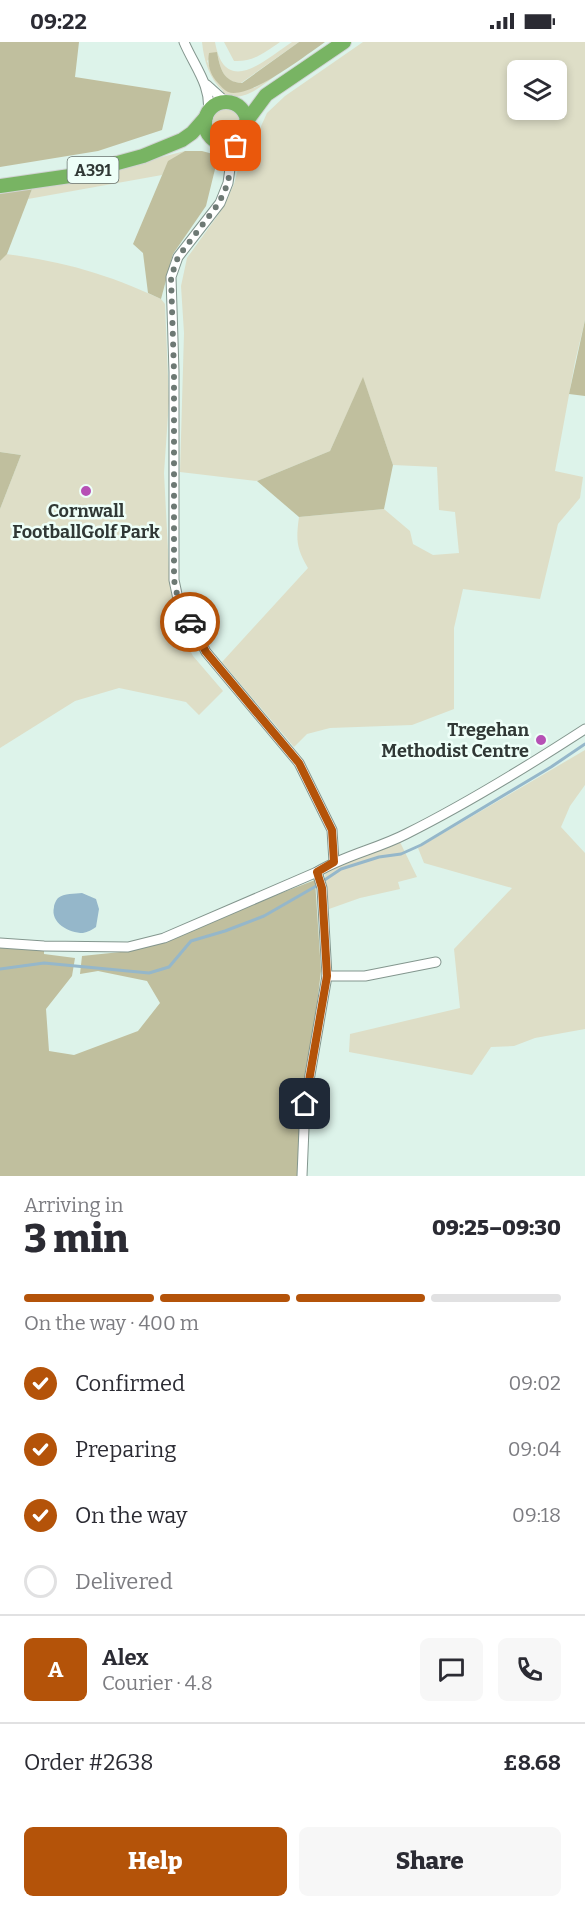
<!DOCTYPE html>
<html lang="en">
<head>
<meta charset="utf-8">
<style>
	:root { --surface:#fff; --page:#f7f7f7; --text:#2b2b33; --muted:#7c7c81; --line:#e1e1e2; --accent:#b45309 }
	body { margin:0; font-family:Bitter,serif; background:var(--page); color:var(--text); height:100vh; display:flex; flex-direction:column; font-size:22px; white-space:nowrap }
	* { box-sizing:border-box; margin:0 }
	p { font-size:20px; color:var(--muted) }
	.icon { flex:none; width:33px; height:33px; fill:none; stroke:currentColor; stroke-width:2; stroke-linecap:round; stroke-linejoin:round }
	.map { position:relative; height:1134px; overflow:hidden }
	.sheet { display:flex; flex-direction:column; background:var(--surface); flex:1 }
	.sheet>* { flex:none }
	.buttons { position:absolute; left:507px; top:18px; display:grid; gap:12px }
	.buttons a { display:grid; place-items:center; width:60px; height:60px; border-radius:9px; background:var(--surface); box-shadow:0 3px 9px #0003; font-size:30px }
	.pin { position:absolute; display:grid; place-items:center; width:51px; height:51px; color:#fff; margin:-26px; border-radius:12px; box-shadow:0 3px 9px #0006 }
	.courier { position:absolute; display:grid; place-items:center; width:60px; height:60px; margin:-30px; border:4px solid #b45309; border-radius:50%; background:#fff; color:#222; box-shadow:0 2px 8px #0007 }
	.headline em { font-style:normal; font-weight:800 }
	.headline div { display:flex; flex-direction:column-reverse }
	.headline { display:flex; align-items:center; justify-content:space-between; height:102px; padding:0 24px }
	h1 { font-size:39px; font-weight:800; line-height:45px }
	.bar { display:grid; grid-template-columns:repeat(4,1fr); gap:9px 6px; align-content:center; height:72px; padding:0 24px }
	.bar i { height:8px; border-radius:4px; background:var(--line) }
	.bar .selected { background:var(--accent) }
	.bar p { grid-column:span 4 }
	.line { display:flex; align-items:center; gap:15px; padding:0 24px; border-top:2px solid var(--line) }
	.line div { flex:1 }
	.round { display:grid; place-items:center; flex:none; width:63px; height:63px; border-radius:9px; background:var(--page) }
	ol { padding:0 24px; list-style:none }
	li { display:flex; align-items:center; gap:18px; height:66px }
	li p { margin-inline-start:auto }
	li .icon { padding:6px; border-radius:50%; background:var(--accent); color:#fff; stroke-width:4 }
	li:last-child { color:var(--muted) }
	li i { width:33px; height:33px; border:3px solid var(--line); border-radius:50% }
	.primary-button { display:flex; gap:12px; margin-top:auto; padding:12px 24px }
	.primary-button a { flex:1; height:69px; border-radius:9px; background:var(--accent); color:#fff; font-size:24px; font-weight:800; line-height:69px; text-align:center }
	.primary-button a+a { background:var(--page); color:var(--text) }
	.status { display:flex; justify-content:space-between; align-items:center; height:42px; padding:0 30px; background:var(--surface); direction:ltr }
	.status svg { height:16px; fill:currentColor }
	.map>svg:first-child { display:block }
	.green { fill:#dedec7; fill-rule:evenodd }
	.forest { fill:#c0bf9e }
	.water { fill:#95b7ca }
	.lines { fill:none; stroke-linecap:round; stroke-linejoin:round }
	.stream { stroke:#95b7ca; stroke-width:3 }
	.minor-casing { stroke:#83968e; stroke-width:11 }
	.highway-casing { stroke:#d1d3d3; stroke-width:16 }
	.minor { stroke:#fff; stroke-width:9 }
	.highway { stroke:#78b463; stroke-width:14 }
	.done { stroke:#6d7974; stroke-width:6; stroke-dasharray:0 10.8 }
	.route { stroke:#b45309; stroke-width:8 }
	.poi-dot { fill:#b650b5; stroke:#eefff8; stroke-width:2 }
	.labels { text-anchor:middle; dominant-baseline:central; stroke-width:5; stroke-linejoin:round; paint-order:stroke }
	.shield { fill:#eefff8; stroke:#697470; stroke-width:1.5 }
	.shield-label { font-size:16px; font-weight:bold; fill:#303835 }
	.poi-label { font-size:18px; font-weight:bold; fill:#303835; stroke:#eefff8 }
</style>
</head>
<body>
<div class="status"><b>09:22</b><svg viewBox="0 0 49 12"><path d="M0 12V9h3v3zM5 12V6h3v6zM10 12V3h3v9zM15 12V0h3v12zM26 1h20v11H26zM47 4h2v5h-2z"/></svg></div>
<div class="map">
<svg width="585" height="1134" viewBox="0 0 585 1134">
	<rect width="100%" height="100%" fill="#ddf3ea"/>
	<g class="green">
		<path d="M202 0H215C225 56 265 18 292 0H299L241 41C223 40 220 26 217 10L207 19 215 37 254 46 275 34C259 46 243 61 222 52L223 49C209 36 204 19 202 0Z"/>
		<path d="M224 0H280C264 11 253 20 234 19Z"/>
		<path d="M363 0H585V278L575 320 555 429 583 435 580 456 558 482 540 557 463 547 454 586V667L412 683 330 686 307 692 294 705 222 620 308 526C296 506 296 497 299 475L384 467 410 489 413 502 433 513 459 511 455 470 439 468 437 425 393 423 363 336 330 409 257 439 180 430 184 291 181 244 187 216 223 166 234 142 242 112 257 93 267 71 285 54ZM518 28H556V68H518Z"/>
		<circle cx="227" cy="80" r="14"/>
		<polygon points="185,109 169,119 162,133 28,157 32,147 77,137"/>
		<path d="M6 212C66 220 107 232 161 257L165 262 169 359 164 431 169 527 181 591 193 614 223 649 199 673 186 660 119 646 75 659 0 706V467L21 413 0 410V219Z"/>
		<polygon points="585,708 585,743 570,764 561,785 585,811 585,987 535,996 514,1004 491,1005 472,1033 349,1010 350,992 460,966 454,907 512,846 424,821 418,806"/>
		<path d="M400 800 417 835 398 840 400 847 360 856 329 867 325 833C330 822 385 808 400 800Z"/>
	</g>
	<g class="forest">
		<polygon points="0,0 79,0 75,35 171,50 162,88 98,109 0,125"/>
		<path d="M299 0H325C306 13 249 58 228 50 224 48 221 44 218 41 210 33 207 22 209 11L217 10C220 26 223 40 242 41Z"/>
		<polygon points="185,109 202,109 213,112 217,119 206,164 173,212 161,257 148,251 143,211 133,202 168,119"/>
		<polygon points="32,147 7,212 0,219 0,149"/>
		<polygon points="585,278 585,354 569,352"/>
		<polygon points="363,335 393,423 384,467 299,475 257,439 330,409"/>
		<polygon points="0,410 21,413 0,467"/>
		<polygon points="315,838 321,929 305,1062 302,1134 0,1134 0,901 44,904 44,912 75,916 72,934 46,967 49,1009 74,1013 138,989 160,961 147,939 98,929 80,932 82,914 130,909"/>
	</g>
	<path class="water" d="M82 851 96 857 99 867 96 885C92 888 88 890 83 891 69 891 50 881 54 865 54 863 56 858 58 856 64 851 75 852 82 851Z"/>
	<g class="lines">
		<g class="stream">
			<polyline points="323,839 341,827 379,815 401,812 421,803 551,725 585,702"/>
			<polyline points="0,927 44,921 149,931 169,925 191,899 225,889 264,874 318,843"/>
		</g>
		<defs>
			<g id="minor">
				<path d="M184 0C194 24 212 44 208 71"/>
				<polyline points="207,43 227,61"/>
				<polyline points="240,96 231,119 228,141 220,161 178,215 171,235 174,330 174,538 178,557 206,610 299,721 332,788 334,820"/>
				<polyline points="223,102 227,106 231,119"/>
				<path d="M0 901 44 904 128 905 164 896 317 830C345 813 377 807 406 792 466 762 528 724 585 687"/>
				<polyline points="327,934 365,934 436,920"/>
				<polyline points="302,1134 305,1062 327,934 322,846 317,830"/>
			</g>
			<g id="highway">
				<circle cx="226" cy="81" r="21"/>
				<polyline points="246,80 266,53 344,0"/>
				<polyline points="0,144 70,134 143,114 182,98 192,91 206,75"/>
			</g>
		</defs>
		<use href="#minor" class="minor-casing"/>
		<use href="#highway" class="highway-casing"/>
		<use href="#minor" class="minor"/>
		<use href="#highway" class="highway"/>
	</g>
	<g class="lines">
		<polyline class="done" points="190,580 178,557 174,538 174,330 171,235 178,215 219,161 228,141 231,119 236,104"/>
		<polyline class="route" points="190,580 206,610 299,721 332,788 334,820 317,830 322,846 327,934 305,1062"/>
	</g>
	<g class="poi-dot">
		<circle cx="86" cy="449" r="6"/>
		<circle cx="541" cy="698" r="6"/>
	</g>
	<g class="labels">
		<rect class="shield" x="67.5" y="115" width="51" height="26" rx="4.5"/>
		<g class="shield-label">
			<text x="93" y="128">A391</text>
		</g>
		<g class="poi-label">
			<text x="86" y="469">Cornwall<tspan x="86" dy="21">FootballGolf Park</tspan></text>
			<text x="529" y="688" text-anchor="end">Tregehan<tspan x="529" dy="21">Methodist Centre</tspan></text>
		</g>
	</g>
</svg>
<div class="buttons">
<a><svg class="icon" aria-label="layers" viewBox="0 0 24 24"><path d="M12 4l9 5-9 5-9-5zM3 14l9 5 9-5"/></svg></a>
</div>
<div class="pin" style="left:236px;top:104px;background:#ea580c"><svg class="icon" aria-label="bag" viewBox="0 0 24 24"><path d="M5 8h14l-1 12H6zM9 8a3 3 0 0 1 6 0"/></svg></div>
<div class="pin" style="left:305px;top:1062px;background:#1f2937"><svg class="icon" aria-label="home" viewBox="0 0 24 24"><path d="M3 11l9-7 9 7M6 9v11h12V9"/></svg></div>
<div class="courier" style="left:190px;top:580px"><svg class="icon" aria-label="car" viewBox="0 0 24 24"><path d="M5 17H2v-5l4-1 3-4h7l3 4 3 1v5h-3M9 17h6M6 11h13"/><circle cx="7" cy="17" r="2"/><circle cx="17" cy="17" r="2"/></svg></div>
</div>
<section class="sheet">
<div class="headline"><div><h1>3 min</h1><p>Arriving in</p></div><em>09:25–09:30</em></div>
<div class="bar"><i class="selected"></i><i class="selected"></i><i class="selected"></i><i></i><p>On the way · 400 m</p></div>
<ol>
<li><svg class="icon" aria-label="check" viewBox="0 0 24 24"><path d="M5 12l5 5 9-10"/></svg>Confirmed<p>09:02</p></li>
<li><svg class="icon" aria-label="check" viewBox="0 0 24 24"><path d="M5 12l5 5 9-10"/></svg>Preparing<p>09:04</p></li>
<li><svg class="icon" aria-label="check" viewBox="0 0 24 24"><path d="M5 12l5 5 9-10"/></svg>On the way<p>09:18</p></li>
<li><i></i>Delivered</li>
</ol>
<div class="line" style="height:108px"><b class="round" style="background:var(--accent);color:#fff">A</b><div><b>Alex</b><p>Courier · 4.8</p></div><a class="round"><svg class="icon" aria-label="chat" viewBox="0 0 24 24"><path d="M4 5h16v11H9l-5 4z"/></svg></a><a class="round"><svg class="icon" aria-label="phone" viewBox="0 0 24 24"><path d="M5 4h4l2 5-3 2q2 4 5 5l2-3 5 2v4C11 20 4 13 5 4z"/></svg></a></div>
<div class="line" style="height:78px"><div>Order #2638</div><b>£8.68</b></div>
<div class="primary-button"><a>Help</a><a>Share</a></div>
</section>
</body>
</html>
